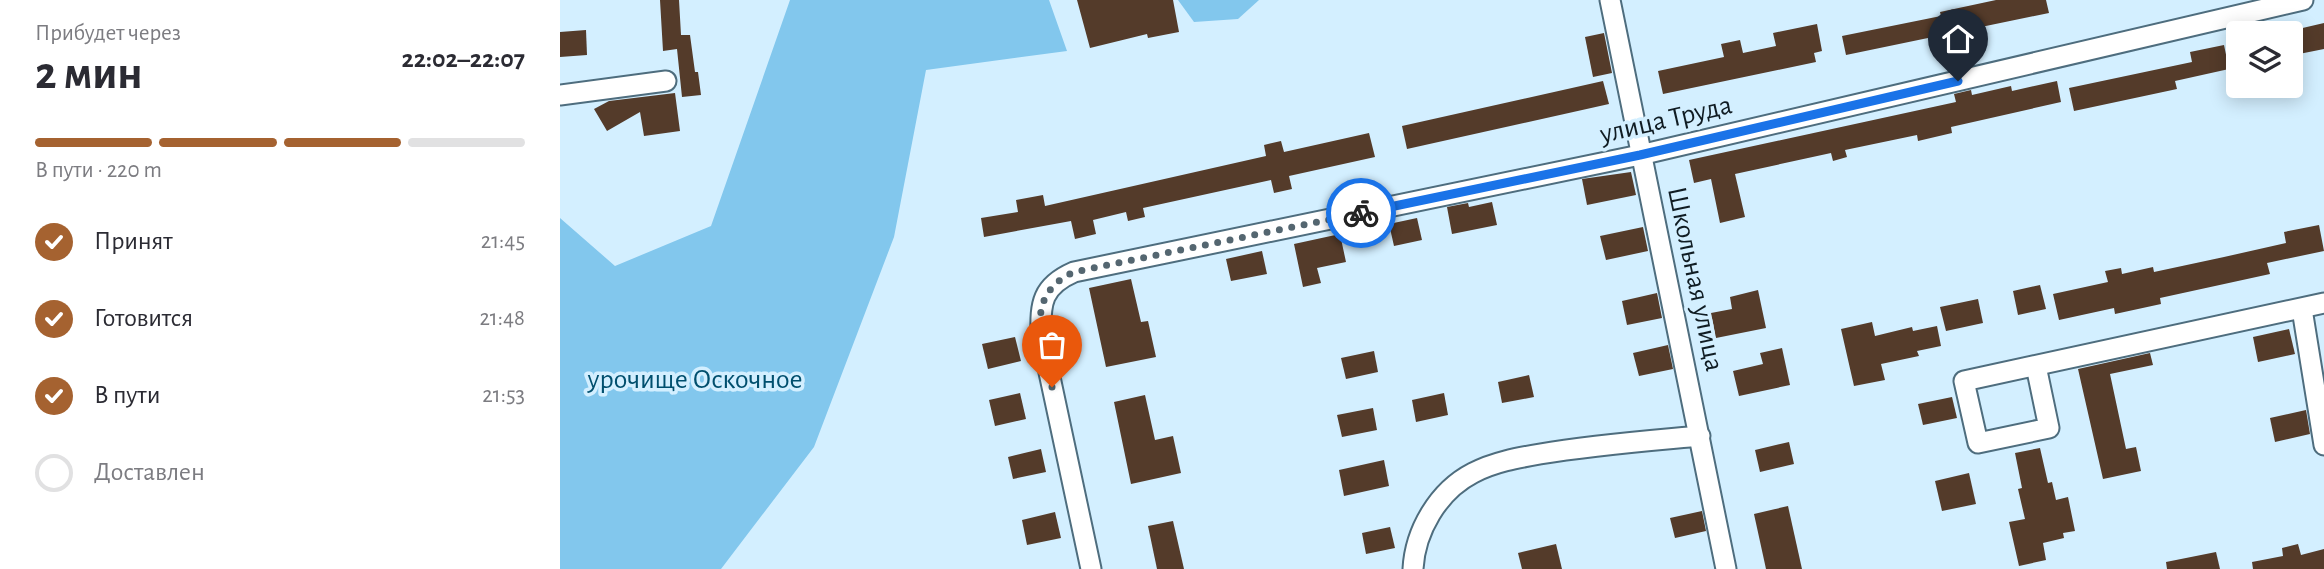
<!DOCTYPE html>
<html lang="ru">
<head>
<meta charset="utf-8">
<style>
	:root { --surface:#fff; --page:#f2f2f3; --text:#2b2b33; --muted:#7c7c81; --line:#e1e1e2; --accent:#a56230 }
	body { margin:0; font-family:"Alegreya Sans",sans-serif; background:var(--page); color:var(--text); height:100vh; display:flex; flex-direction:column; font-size:26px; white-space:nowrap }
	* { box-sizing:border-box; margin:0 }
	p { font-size:23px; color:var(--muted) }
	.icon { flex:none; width:38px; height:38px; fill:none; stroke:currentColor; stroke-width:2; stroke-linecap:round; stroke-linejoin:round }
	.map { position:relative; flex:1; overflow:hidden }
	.sheet { display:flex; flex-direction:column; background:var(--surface); width:560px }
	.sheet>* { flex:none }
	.buttons { position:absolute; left:1666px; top:21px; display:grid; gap:14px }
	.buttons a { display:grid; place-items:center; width:77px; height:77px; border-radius:7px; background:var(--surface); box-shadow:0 4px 18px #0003; font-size:35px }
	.pin { position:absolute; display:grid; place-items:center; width:60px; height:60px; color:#fff; margin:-72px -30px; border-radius:50% 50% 50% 0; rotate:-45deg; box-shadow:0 0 7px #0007 }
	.pin .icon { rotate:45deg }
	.courier { position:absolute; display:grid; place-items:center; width:70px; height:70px; margin:-35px; border:5px solid #1a73e8; border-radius:50%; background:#fff; color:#222; box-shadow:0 2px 9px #0007 }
	.head em { font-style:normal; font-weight:700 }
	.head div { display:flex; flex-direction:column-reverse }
	.head { display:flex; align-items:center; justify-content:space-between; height:119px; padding:0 35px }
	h1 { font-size:46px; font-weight:700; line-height:52px }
	.bar { display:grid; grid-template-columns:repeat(4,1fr); gap:10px 7px; align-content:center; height:84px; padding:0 35px }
	.bar i { height:9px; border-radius:5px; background:var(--line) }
	.bar .active { background:var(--accent) }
	.bar p { grid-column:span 4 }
	ol { padding:0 35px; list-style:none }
	li { display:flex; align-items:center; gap:21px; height:77px }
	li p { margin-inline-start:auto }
	li .icon { padding:7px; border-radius:50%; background:var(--accent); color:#fff; stroke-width:4 }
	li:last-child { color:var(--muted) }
	li i { width:38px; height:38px; border:4px solid var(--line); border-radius:50% }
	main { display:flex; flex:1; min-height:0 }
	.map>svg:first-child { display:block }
	.green { fill:#82c7ed }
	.building { fill:#543b2a }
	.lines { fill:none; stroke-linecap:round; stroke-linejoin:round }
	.minor-casing { stroke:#4e6d7e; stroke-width:23 }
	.minor { stroke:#fff; stroke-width:19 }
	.done { stroke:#546670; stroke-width:7; stroke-dasharray:0 12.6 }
	.route { stroke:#1a73e8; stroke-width:9 }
	.labels { text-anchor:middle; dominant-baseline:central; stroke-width:7; stroke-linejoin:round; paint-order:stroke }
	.street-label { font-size:28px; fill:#101c23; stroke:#d3efff }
	.park-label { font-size:28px; fill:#004f6e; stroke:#d3efff }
</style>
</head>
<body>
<main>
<section class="sheet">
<div class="head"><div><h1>2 мин</h1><p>Прибудет через</p></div><em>22:02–22:07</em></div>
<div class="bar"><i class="active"></i><i class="active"></i><i class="active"></i><i></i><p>В пути · 220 m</p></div>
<ol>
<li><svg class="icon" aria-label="check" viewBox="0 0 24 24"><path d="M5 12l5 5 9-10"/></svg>Принят<p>21:45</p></li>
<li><svg class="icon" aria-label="check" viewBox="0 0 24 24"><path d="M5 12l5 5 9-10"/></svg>Готовится<p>21:48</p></li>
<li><svg class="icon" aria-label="check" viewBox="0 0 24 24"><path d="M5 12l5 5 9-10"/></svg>В пути<p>21:53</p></li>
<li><i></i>Доставлен</li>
</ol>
</section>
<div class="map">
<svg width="1764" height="569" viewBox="0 0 1764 569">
	<rect width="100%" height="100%" fill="#d3efff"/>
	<g class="green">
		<polygon points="230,0 489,0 507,51 366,70 334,237 254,447 161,569 0,569 0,218 55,266 151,226"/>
		<polygon points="618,0 699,0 678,19 634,22"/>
	</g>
	<g class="building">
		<polygon points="100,0 119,0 121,35 130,35 135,72 138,72 141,95 122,97 117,49 103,51"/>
		<polygon points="517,0 613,0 619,32 588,38 587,34 530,48"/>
		<polygon points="1436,0 1486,0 1489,13 1286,55 1282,36 1381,16 1380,12"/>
		<polygon points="1764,23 1764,49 1739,54 1734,30"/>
		<polygon points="1257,24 1262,51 1254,53 1256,62 1103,94 1098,71 1164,57 1161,44 1180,40 1183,53 1216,46 1213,33"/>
		<polygon points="26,30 27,55 0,57 0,32"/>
		<polygon points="1044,33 1052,73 1033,77 1025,37"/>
		<polygon points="1664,45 1669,69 1615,81 1617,89 1514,111 1509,88 1632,62 1630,52"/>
		<polygon points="1043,81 1049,104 847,149 842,126"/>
		<polygon points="1497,81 1501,102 1391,127 1392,133 1358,141 1357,135 1285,150 1287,157 1273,161 1271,153 1175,174 1185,217 1160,223 1151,179 1134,183 1129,160 1396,102 1394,94 1411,90 1412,95 1451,86 1452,91"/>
		<polygon points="115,93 120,131 84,136 80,112 47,131 34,109 49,101"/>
		<polygon points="809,133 815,157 729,176 732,189 714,193 711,180 583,208 585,217 568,221 566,212 533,220 536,234 515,239 511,221 424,237 421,218 458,212 456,200 483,195 485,206 706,156 704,145 721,141 724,152"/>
		<polygon points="1071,172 1076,195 1027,205 1022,179"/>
		<polygon points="932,202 937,225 892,234 887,207 908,203 909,207"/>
		<polygon points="857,218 862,240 834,246 829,224"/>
		<polygon points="1759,225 1764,251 1707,263 1710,274 1600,298 1601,304 1555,314 1554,308 1499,320 1493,294 1548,282 1545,271 1561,268 1562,274 1593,267 1594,272 1664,257 1726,243 1724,232"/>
		<polygon points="1083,227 1088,251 1046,260 1040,236"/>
		<polygon points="780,234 786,262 757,268 761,283 743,287 734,244"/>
		<polygon points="702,251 707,274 671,281 666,259"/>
		<polygon points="571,279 581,322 588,321 596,357 546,367 529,288"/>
		<polygon points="1480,285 1486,309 1458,315 1453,291"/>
		<polygon points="1198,290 1206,328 1156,338 1151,313 1172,309 1170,297"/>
		<polygon points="1097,293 1102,318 1067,325 1062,301"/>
		<polygon points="1418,299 1423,323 1386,331 1380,307"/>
		<polygon points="1312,322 1315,336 1352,327 1353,331 1377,326 1381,346 1357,351 1359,356 1321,364 1325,380 1294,386 1281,329"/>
		<polygon points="1729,329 1735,354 1698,362 1693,337"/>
		<polygon points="455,337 461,361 428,369 422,344"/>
		<polygon points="1108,345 1113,369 1079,376 1073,353"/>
		<polygon points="1222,348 1230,385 1179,396 1173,371 1203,364 1200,353"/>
		<polygon points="814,351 818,372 786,379 781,358"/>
		<polygon points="1590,353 1593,365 1550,374 1566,449 1576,447 1581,471 1543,479 1518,369"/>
		<polygon points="969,375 974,397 942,403 938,382"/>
		<polygon points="460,393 466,419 435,426 429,400"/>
		<polygon points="884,393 888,415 856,422 852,400"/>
		<polygon points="585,395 595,440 613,436 621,473 571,484 554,402"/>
		<polygon points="1392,397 1397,418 1363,425 1358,404"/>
		<polygon points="813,408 817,430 782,437 777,415"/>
		<polygon points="1746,410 1750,434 1715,442 1710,418"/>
		<polygon points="1229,442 1234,464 1200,472 1195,450"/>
		<polygon points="1480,448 1488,483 1492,482 1496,500 1508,497 1515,531 1503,533 1504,538 1483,543 1486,560 1459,566 1449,522 1465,519 1458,489 1462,488 1455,453"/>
		<polygon points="481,449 486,472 453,479 448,457"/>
		<polygon points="824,460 829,486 784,496 779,470"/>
		<polygon points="1409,473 1416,504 1382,511 1375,481"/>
		<polygon points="1228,506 1242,569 1206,569 1194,514"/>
		<polygon points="1142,511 1146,531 1115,538 1110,518"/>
		<polygon points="495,512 501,538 467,545 462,520"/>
		<polygon points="613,521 624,569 597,569 588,526"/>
		<polygon points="830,527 835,548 806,554 802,533"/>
		<polygon points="996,544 1002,569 962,569 958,553"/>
		<polygon points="1738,544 1741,555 1764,549 1764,569 1693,569 1692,562 1723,556 1722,548"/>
		<polygon points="1656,552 1660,569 1607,569 1606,562"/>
	</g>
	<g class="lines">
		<defs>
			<g id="minor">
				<polyline points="1050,0 1166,569"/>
				<polyline points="0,95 106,81"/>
				<polyline points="1742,309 1764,445"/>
				<polyline points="1476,366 1489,428 1418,443 1404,381 1764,303"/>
				<path d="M531 569 481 335C480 303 482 286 514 272L1080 155 1743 0"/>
				<path d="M853 569C855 531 878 491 913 473 934 462 957 458 980 454 1033 445 1086 441 1140 436"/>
			</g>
		</defs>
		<use href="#minor" class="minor-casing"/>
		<use href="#minor" class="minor"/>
	</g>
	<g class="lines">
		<path class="done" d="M492 387C483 343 462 296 514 272L801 213"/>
		<polyline class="route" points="801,213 1080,155 1398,81"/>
	</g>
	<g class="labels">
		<g class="street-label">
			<text transform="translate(1106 120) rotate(-13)">улица Труда</text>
			<text transform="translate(1135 279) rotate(78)">Школьная улица</text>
		</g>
		<g class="park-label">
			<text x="135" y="380">урочище Оскочное</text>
		</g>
	</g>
</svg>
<div class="buttons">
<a><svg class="icon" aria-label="layers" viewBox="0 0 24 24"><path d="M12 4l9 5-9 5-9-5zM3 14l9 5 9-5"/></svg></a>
</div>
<div class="pin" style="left:492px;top:387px;background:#ea580c"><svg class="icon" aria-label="bag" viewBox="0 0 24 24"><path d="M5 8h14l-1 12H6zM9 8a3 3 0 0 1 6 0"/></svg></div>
<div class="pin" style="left:1398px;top:81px;background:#1f2937"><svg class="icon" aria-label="home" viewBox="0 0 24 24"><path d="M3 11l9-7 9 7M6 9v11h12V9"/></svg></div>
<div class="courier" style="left:801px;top:213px"><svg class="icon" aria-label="bike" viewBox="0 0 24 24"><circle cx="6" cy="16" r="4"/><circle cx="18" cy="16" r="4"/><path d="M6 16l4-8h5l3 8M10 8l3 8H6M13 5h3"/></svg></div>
</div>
</main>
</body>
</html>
